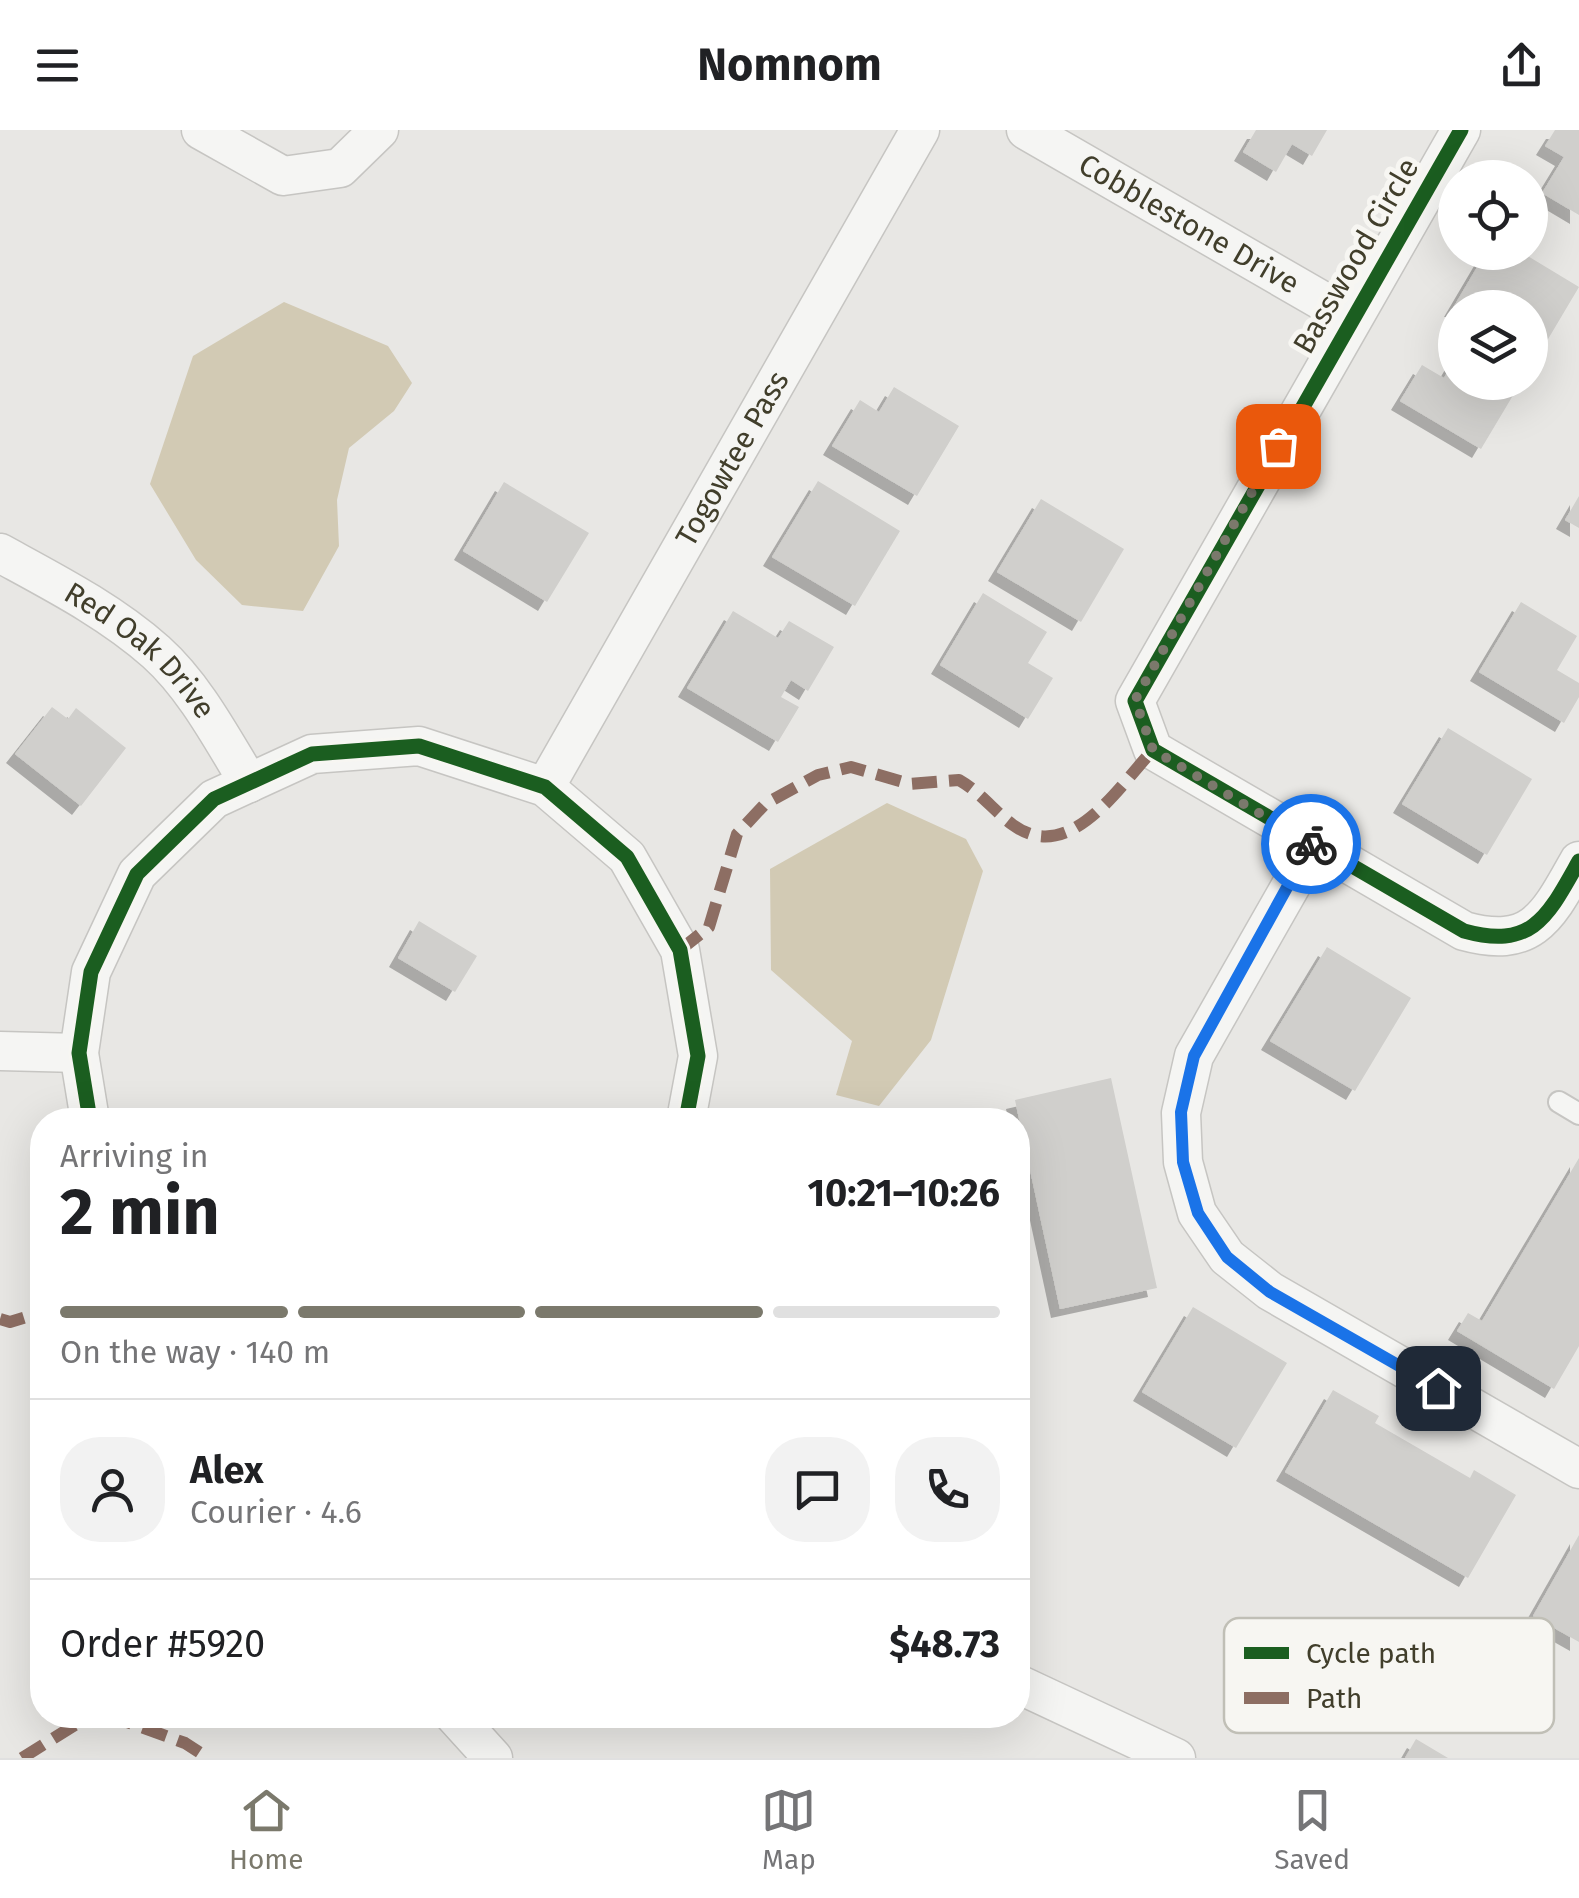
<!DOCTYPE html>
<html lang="en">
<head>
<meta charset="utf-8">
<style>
	:root { --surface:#fff; --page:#f2f2f2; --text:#202124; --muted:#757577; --line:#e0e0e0; --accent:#7b796c }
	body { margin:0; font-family:"Fira Sans",sans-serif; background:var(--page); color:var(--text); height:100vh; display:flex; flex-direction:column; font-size:38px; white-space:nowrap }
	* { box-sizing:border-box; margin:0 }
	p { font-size:32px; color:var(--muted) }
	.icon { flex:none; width:55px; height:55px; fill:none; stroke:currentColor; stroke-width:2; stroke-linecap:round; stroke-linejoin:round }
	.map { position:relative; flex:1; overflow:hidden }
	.side { position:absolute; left:30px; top:978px; width:1000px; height:620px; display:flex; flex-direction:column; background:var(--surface); border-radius:40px; box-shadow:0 10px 40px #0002 }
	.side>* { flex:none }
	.buttons { position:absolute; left:1438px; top:30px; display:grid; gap:20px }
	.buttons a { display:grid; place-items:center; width:110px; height:110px; border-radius:50%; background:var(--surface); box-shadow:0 10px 40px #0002; font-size:50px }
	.pin { position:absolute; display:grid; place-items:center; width:85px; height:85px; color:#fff; margin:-42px; border-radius:20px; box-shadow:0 5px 15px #0006 }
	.courier { position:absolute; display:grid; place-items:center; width:100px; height:100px; margin:-50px; border:8px solid #1a73e8; border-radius:50%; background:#fff; color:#222; box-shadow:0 2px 12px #0007 }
	.overview em { font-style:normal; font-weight:700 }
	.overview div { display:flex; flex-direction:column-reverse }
	.overview { display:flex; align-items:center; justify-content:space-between; height:170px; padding:0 30px }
	h1 { font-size:65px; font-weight:700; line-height:75px }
	.bar { display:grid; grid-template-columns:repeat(4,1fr); gap:15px 10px; align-content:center; height:120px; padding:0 30px }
	.bar i { height:12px; border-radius:8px; background:var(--line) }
	.bar .on { background:var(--accent) }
	.bar p { grid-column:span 4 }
	.line { display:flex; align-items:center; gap:25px; padding:0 30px; border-top:2px solid var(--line) }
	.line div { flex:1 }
	.round { display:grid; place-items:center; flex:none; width:105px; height:105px; border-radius:40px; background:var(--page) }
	header { display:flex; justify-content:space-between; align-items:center; height:130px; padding:0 30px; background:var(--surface); font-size:45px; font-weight:700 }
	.dock { display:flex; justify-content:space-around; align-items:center; height:140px; border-top:2px solid var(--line); background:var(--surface); font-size:28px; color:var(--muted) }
	.dock a { display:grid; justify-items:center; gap:5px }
	.dock .on { color:var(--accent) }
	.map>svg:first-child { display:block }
	.water { fill:#d2cab4 }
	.building { fill:#d0cfcc; filter:url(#shadow) }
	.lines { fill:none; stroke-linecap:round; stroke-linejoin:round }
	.service-casing { stroke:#c6c5c2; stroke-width:24 }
	.minor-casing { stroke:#c6c5c2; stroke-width:41 }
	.service { stroke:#f5f5f3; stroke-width:20 }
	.minor { stroke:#f5f5f3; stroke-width:38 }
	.quiet { stroke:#8d6e63; stroke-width:12; stroke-dasharray:25 12; stroke-linecap:butt }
	.cycleway-casing { stroke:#f7f6f2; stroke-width:21 }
	.cycleway { stroke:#1b5e20; stroke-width:15 }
	.done { stroke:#7b796c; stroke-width:10; stroke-dasharray:0 18 }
	.route { stroke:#1a73e8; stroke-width:12 }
	.labels { text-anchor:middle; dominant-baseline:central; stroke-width:10; stroke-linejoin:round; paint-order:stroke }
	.street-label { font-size:30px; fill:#413e2b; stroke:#f7f6f2 }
	.key { fill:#f7f6f2; stroke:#c0bfb6; stroke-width:2.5 }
	.key-label { font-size:28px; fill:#413e2b }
</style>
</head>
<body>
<header><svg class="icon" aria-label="menu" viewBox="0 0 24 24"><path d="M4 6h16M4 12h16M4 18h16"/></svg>Nomnom<svg class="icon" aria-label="share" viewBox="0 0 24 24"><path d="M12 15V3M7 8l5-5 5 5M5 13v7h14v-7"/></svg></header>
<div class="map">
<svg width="1579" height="1628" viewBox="0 0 1579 1628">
	<defs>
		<filter id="shadow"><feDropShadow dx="-9" dy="9" stdDeviation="0" flood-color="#0004"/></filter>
	</defs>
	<rect width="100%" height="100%" fill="#e8e7e4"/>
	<g class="water">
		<polygon points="284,172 388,216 412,253 394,281 349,318 337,370 339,416 303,481 242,475 196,430 150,354 193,226"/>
		<polygon points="887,673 966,709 983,741 931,910 879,976 836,965 852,911 771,840 770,739"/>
	</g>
	<g class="building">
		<polygon points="1256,0 1327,0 1312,26 1292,14 1276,42 1243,22"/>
		<polygon points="1555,0 1579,0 1579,85 1542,63 1564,27 1545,16"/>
		<polygon points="1486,122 1521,122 1579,157 1535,231 1530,228 1530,178 1453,178"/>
		<polygon points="1455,229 1455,252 1521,252 1481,319 1400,271 1422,235 1444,248"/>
		<polygon points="894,257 959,296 917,366 832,316 860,270 879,282"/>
		<polygon points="818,351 900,401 855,476 772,427"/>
		<polygon points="504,352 589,403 547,472 463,421"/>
		<polygon points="1579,366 1579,398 1565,390"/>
		<polygon points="1041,369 1124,419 1081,492 997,442"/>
		<polygon points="983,463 1047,502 1028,533 1053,548 1028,589 940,535"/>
		<polygon points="1521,472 1577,506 1557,540 1579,553 1579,567 1564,593 1479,542"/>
		<polygon points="733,481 778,508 789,491 834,517 808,561 791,550 781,567 799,577 778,612 687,558"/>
		<polygon points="52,577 68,589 76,578 126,618 81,676 15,624"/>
		<polygon points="1448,598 1532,649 1487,725 1402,674"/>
		<polygon points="419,791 477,826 455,862 398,828"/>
		<polygon points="1327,817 1411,868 1355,961 1270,911"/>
		<polygon points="1111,948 1157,1158 1060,1179 1015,970"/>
		<polygon points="1579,1028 1579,1216 1554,1259 1457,1201 1468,1183 1482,1191"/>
		<polygon points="1193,1177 1287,1233 1236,1318 1142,1262"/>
		<polygon points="1333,1260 1379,1286 1375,1293 1470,1348 1474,1340 1516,1365 1468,1448 1285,1342"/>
		<polygon points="1579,1405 1579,1512 1533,1486"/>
		<polygon points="1416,1609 1448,1628 1405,1628"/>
	</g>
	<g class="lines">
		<defs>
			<polyline id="service" points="1559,972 1579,984"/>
			<g id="minor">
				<polyline points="201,0 283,46 340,38 379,0"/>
				<path id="s1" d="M1026 0 1352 188"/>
				<path d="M1461 0 1135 571 1153 620 1464 801C1533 820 1548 786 1579 731"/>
				<path id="s2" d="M0 423C53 452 110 481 156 522 195 557 222 609 249 653"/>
				<path id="s3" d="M545 657 920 0"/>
				<polyline points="1314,715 1194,926 1181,983 1183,1032 1197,1083 1227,1127 1270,1161 1579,1339"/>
				<polyline points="0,921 79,923"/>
				<polyline points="90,990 79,923 91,842 137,744 214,669 312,624 419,616 545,657 627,727 680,820 698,926 686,990"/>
				<polyline points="1018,1554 1176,1628"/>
				<polyline points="454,1585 493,1628"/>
			</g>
		</defs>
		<use href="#service" class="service-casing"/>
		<use href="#minor" class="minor-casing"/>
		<use href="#service" class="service"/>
		<use href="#minor" class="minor"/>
		<g class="quiet">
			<path d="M680 820 709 797 737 704 765 674 818 645 851 637 910 654 959 650C980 662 994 681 1013 695 1070 736 1119 656 1153 620"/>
			<polyline points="0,1189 10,1192 42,1182"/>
			<polyline points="108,1585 185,1613 208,1628"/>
			<polyline points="22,1628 91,1585"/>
		</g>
		<defs>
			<g id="cycleway">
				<path d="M1461 0 1135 571 1153 620 1464 801C1533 820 1548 786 1579 731"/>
				<polyline points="90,990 79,923 91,842 137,744 214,669 312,624 419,616 545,657 627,727 680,820 698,926 686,990"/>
			</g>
		</defs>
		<use href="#cycleway" class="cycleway-casing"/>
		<use href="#cycleway" class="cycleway"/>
	</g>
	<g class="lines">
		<polyline class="done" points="1278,316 1135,570 1153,620 1311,714"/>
		<polyline class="route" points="1311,714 1194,926 1181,982 1183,1032 1198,1083 1227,1127 1270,1162 1438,1258"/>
	</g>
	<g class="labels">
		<g class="street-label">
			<text stroke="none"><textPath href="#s1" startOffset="188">Cobblestone Drive</textPath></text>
			<text transform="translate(1356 126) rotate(-60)">Basswood Circle</text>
			<text stroke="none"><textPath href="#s3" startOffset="378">Togowtee Pass</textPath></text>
			<text stroke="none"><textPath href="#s2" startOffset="172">Red Oak Drive</textPath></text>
		</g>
	</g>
	<rect x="1224" y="1488" width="330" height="115" rx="15" class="key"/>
	<rect x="1244" y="1517" width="45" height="12" fill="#1b5e20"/>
	<rect x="1244" y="1562" width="45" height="12" fill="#8d6e63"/>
	<g class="key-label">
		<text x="1306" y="1533">Cycle path</text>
		<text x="1306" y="1578">Path</text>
	</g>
</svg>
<div class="buttons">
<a><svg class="icon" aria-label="locate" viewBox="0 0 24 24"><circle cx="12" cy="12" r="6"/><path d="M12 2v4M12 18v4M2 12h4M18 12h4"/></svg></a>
<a><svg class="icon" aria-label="layers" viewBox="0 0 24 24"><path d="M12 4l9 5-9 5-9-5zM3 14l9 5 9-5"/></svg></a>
</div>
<div class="pin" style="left:1278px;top:316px;background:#ea580c"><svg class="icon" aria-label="bag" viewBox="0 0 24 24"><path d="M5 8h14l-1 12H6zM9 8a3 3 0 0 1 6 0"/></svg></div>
<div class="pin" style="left:1438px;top:1258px;background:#1f2937"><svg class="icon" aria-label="home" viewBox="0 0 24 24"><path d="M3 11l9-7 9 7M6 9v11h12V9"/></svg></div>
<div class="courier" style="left:1311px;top:714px"><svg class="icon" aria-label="bike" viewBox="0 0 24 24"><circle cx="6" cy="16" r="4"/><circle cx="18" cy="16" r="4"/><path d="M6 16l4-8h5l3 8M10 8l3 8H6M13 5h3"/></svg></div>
<section class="side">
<div class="overview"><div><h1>2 min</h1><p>Arriving in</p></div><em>10:21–10:26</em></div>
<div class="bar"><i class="on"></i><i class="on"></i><i class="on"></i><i></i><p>On the way · 140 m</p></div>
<div class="line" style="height:180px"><a class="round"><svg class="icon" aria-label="person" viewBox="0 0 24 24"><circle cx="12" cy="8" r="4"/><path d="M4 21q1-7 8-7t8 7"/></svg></a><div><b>Alex</b><p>Courier · 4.6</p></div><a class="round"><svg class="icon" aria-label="chat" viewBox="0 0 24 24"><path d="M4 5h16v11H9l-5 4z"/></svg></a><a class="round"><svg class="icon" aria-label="phone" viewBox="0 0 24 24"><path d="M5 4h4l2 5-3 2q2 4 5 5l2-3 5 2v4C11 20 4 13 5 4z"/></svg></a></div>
<div class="line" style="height:130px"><div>Order #5920</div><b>$48.73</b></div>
</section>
</div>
<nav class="dock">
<a class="on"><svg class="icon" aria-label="home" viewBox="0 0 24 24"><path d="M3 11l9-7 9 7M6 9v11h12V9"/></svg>Home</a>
<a><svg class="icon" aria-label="map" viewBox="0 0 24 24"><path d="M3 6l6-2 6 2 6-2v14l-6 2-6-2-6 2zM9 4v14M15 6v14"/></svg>Map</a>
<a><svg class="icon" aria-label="saved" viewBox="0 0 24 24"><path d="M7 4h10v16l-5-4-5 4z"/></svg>Saved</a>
</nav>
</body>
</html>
